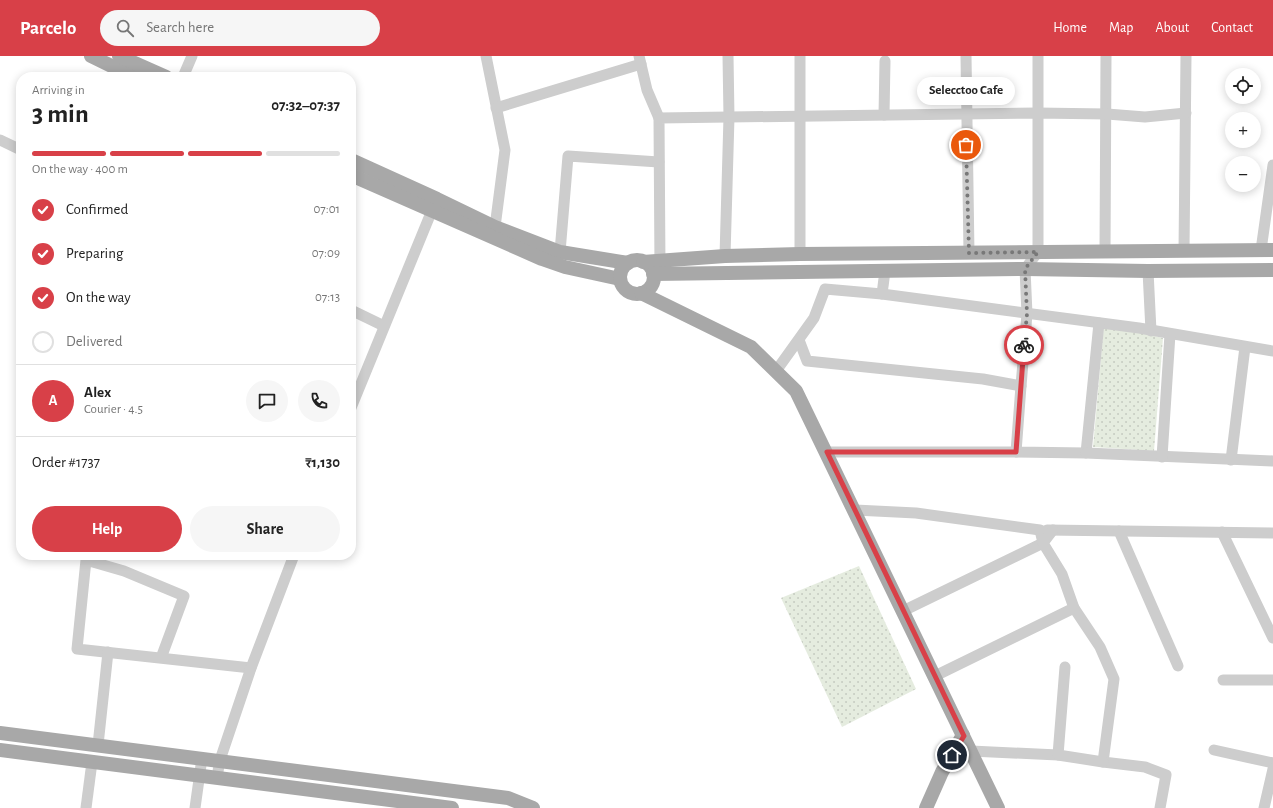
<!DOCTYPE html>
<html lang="en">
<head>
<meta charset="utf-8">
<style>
	:root { --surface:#fff; --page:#f6f6f6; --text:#222; --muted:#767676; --line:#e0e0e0; --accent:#d84048 }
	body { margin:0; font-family:"Alegreya Sans",sans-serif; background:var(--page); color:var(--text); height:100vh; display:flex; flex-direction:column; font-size:15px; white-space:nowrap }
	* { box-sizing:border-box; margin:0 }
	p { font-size:13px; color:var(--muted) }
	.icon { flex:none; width:22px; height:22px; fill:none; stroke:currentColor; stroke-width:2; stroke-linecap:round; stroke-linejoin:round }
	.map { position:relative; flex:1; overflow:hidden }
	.panel { position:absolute; left:16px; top:16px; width:340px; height:488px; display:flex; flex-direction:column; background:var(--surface); border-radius:16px; box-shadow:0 2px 10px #0003 }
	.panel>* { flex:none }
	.fabs { position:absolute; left:1225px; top:12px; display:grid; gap:8px }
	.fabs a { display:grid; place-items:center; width:36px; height:36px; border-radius:50%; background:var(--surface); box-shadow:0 2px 10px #0003; font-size:20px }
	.pin { position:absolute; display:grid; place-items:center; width:34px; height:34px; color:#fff; margin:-17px; border:2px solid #fff; border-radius:50%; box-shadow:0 1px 4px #0007 }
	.courier { position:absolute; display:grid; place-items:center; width:40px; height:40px; margin:-20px; border:3px solid #d84048; border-radius:50%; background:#fff; color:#222; box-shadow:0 1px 5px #0007 }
	.bubble { position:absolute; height:28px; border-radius:14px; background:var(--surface); box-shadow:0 2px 10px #0003; font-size:13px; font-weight:600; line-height:28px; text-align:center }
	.headline em { font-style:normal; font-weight:600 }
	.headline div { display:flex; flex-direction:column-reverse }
	.headline { display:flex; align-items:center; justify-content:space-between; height:68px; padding:0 16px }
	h1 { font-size:26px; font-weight:600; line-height:30px }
	.bar { display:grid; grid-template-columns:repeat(4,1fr); gap:6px 4px; align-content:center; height:48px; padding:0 16px }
	.bar i { height:5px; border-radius:3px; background:var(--line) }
	.bar .on { background:var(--accent) }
	.bar p { grid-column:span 4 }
	.line { display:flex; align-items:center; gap:10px; padding:0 16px; border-top:1px solid var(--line) }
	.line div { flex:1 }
	.round { display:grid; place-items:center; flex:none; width:42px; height:42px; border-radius:21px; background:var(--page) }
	ol { padding:0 16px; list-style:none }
	li { display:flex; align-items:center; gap:12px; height:44px }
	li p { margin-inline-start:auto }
	li .icon { padding:4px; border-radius:50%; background:var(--accent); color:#fff; stroke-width:4 }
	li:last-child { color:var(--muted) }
	li i { width:22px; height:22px; border:2px solid var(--line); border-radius:50% }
	.button { display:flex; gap:8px; margin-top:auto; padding:8px 16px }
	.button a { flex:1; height:46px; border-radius:24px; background:var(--accent); color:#fff; font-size:16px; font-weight:600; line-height:46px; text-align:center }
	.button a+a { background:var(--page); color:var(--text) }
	header { display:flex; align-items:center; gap:24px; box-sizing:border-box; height:56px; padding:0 20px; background:var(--accent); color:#fff }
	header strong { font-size:19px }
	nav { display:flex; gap:22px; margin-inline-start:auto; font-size:14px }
	.search { width:280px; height:36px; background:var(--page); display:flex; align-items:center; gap:10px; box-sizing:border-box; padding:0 14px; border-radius:22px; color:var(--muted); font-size:15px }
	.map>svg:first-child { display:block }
	.park { fill:url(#park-dots) }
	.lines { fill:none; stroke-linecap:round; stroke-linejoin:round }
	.minor { stroke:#cdcdcd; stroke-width:11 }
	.major { stroke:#a8a8a8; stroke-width:14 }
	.done { stroke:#787878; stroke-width:4; stroke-dasharray:0 7.2 }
	.route { stroke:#d84048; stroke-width:5 }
</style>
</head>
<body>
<header>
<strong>Parcelo</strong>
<div class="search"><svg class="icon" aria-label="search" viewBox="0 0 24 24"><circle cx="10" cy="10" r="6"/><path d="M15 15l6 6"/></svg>Search here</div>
<nav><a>Home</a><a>Map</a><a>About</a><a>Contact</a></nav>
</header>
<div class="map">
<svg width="1273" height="752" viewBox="0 0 1273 752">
	<defs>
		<pattern id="park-dots" width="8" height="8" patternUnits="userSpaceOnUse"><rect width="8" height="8" fill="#e5ecdf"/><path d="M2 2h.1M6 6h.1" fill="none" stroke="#c5cbc0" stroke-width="1.8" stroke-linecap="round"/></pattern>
	</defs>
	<rect width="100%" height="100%" fill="#fff"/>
	<g class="park">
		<polygon points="1104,268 1163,282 1154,395 1093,391"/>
		<polygon points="859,510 916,633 842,671 781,542"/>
	</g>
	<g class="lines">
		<g class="minor">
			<polyline points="486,0 505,94 495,171"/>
			<polyline points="639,0 647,34 659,62"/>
			<polyline points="966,0 969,197"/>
			<polyline points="183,21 192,0"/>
			<polyline points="496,52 641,8"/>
			<polyline points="884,59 885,5"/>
			<polyline points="0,84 21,94"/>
			<polyline points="1261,194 1273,109"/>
			<polyline points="1184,195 1186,0"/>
			<polyline points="560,196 568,100 659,106"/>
			<polyline points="1105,196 1106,0"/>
			<polyline points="800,198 800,0"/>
			<polyline points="725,200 729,61 728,0"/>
			<polyline points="660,212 659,62 1037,57 1107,58 1145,61 1186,57"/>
			<polyline points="1148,215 1151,275"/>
			<polyline points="882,238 885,215"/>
			<polyline points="351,254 384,270"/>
			<polyline points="799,284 807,305 983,323 1021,330 1027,258 1025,213 1038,196 1038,0"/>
			<polyline points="776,315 814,262 825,233 882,238 1139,272 1273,295"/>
			<polyline points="1021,330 1016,396 1086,397 1099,267"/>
			<polyline points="351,352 435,147"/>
			<polyline points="827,396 1016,396"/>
			<polyline points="1086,397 1273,405"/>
			<polyline points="1162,401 1170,278"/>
			<polyline points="1231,404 1245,291"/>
			<polyline points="855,454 916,457 1040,474 1043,487 903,555"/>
			<polyline points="1047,474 1273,477"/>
			<polyline points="1119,475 1178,610"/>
			<polyline points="1222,476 1273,582"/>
			<polyline points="1074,552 1100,591 1114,623 1103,706 1145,711 1166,719 1160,752"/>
			<polyline points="161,602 184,540 124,515 86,504 77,593 251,612"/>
			<polyline points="935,620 1074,552 1062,518 1043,487 1053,474"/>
			<polyline points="1223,624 1273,624"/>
			<polyline points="98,689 108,596"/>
			<polyline points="1214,694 1273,707"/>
			<polyline points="971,695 1058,699 1103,706"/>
			<polyline points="1058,699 1065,611"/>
			<polyline points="217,721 220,704 251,612 294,499"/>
			<polyline points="86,752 92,706"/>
			<polyline points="195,752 202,702"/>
			<polyline points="1264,752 1273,713"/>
		</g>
		<g class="major">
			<polyline points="91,0 134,21"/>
			<polyline points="119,0 166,21"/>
			<polyline points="351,104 437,143 495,171 560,196 628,207"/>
			<polyline points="351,119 542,203 565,211 620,223"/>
			<circle cx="637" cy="221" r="17"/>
			<polyline points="643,206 725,200 800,198 1273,194"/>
			<polyline points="653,218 1025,213 1148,215 1273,214"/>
			<polyline points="641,237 751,291 796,335 998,752"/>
			<polyline points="0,677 508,742 533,752"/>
			<polyline points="0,694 452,752"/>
			<polyline points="926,752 942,716 963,679"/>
		</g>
	</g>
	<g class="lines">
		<polyline class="done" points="966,89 969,197 1038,196 1025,213 1027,258 1024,289"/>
		<polyline class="route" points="952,699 964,680 827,396 1016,396 1024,289"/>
	</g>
</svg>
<div class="fabs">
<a><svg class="icon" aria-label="locate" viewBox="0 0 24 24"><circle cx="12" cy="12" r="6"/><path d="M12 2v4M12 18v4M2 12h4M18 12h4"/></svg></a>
<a>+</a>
<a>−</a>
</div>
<div class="pin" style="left:966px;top:89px;background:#ea580c"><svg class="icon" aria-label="bag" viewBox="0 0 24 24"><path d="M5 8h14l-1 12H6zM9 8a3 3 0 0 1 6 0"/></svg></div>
<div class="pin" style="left:952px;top:699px;background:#1f2937"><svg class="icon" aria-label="home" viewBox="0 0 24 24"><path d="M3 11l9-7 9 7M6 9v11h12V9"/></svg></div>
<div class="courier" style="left:1024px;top:289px"><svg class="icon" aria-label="bike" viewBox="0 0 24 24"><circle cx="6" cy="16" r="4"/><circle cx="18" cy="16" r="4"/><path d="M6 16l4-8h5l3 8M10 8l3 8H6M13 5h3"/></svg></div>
<div class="bubble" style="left:917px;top:21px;width:98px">Selecctoo Cafe</div>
<section class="panel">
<div class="headline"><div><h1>3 min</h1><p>Arriving in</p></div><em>07:32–07:37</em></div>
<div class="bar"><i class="on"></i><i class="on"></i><i class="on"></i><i></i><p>On the way · 400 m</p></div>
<ol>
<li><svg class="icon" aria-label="check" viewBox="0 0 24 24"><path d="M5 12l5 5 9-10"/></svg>Confirmed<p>07:01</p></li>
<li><svg class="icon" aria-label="check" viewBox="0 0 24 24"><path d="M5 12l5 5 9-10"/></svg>Preparing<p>07:09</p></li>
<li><svg class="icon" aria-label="check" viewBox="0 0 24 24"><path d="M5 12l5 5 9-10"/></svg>On the way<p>07:13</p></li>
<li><i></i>Delivered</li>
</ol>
<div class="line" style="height:72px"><b class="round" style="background:var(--accent);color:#fff">A</b><div><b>Alex</b><p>Courier · 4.5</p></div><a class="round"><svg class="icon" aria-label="chat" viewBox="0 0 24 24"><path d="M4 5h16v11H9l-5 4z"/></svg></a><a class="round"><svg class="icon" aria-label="phone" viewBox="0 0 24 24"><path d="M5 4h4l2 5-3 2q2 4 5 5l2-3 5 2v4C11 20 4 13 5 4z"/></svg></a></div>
<div class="line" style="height:52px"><div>Order #1737</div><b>₹1,130</b></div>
<div class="button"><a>Help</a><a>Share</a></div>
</section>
</div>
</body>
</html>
